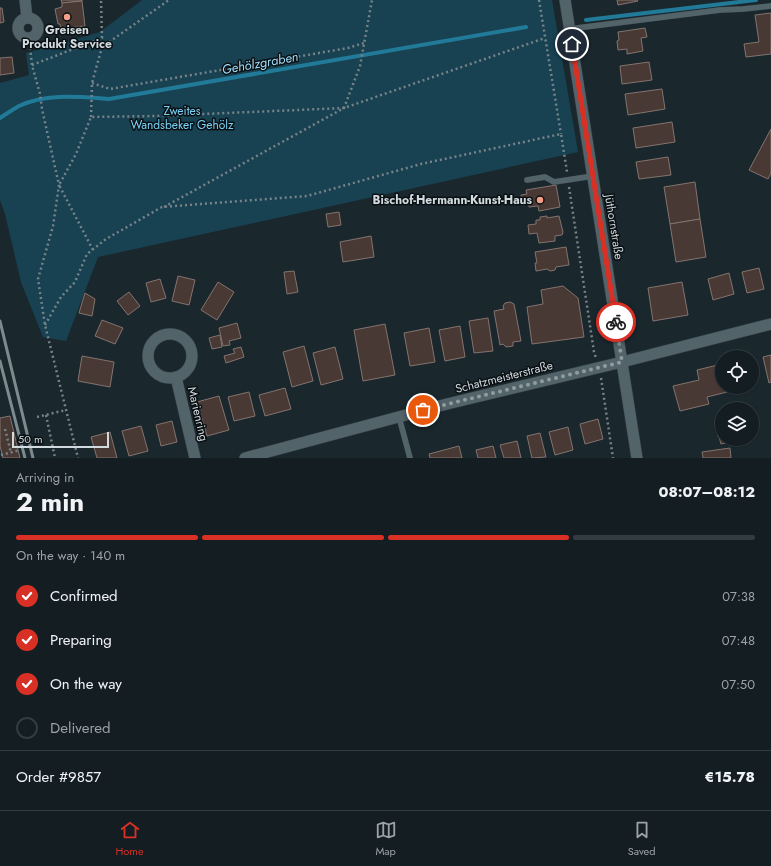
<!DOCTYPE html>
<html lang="en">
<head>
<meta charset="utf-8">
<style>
	:root { --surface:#141e22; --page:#1d272a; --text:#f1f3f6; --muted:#9da2a5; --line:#333c40; --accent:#d93025 }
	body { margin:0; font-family:Jost,sans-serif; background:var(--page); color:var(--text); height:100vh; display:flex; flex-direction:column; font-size:15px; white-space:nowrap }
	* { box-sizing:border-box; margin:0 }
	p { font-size:13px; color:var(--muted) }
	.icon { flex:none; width:22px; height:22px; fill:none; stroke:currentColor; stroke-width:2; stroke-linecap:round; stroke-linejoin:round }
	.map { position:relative; height:458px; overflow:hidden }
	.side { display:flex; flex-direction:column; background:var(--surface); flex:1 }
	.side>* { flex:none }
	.buttons { position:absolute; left:715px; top:350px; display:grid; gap:8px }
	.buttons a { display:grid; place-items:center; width:44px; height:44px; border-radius:50%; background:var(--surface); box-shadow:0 1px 3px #0004,0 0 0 1px var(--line); font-size:20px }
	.scale { position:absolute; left:12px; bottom:10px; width:97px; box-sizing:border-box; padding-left:4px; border:2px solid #d1dade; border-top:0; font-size:11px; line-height:14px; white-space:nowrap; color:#d1dade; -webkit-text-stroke:3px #0a1013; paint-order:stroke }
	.pin { position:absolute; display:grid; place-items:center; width:34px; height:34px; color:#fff; margin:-17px; border:2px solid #fff; border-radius:50%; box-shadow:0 1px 4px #0007 }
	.courier { position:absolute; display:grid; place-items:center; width:40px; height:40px; margin:-20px; border:3px solid #d93025; border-radius:50%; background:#fff; color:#222; box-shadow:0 1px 5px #0007 }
	.headline em { font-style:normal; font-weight:700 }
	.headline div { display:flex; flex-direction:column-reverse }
	.headline { display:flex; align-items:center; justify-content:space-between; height:68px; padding:0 16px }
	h1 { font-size:26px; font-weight:700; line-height:30px }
	.bar { display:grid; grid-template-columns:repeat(4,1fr); gap:6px 4px; align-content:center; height:48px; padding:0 16px }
	.bar i { height:5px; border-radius:3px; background:var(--line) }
	.bar .selected { background:var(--accent) }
	.bar p { grid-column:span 4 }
	.line { display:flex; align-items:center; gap:10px; padding:0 16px; border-top:1px solid var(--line) }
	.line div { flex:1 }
	ol { padding:0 16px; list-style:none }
	li { display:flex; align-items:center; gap:12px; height:44px }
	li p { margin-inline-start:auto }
	li .icon { padding:4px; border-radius:50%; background:var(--accent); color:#fff; stroke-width:4 }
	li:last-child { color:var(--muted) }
	li i { width:22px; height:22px; border:2px solid var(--line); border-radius:50% }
	.tab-bar { display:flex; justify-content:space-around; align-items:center; height:56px; border-top:1px solid var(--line); background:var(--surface); font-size:11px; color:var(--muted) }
	.tab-bar a { display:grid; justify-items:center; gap:2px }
	.tab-bar .selected { color:var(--accent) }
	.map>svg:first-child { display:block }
	.green { fill:#184252 }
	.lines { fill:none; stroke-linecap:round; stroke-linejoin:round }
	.stream { stroke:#227a99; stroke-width:4 }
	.building { fill:#483934; stroke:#84736e }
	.service-casing { stroke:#39454a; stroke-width:6 }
	.minor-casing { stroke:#39454a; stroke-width:12 }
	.tertiary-casing { stroke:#39454a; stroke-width:12 }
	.path { stroke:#778388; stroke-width:2.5; stroke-dasharray:2 3; stroke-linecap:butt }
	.service { stroke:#53636a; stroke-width:5.5 }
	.minor { stroke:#53636a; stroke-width:11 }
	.tertiary { stroke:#53636a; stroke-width:11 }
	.rail { stroke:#7f8a8f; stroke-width:3 }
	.done { stroke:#919ca0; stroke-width:4; stroke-dasharray:0 7.2 }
	.route { stroke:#d93025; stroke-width:5 }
	.poi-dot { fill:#f49e88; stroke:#0a1013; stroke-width:1.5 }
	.labels { text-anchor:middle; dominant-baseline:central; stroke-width:3; stroke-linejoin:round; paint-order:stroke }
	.poi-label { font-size:12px; font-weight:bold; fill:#d1dade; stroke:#0a1013 }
	.park-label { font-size:12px; fill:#7ad1f5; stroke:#0a1013 }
	.street-label { font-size:12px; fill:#d1dade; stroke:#0a1013 }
	.water-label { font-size:13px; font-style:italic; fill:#a0dffa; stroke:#0a1013 }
</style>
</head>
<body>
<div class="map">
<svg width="771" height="458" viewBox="0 0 771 458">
	<rect width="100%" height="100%" fill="#1a282e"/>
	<polygon class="green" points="142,0 552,0 578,152 98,257 66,341 43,337 21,282 5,214 0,200 0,83 29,75 26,53 100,32"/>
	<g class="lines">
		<g class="stream">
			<polyline points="586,20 756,0"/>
			<path d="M0 118C6 114 12 110 19 106 47 93 79 97 109 99L526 27"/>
		</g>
	</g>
	<g class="building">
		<polygon points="61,0 82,0 82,1 62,3"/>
		<polygon points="617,0 637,0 638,1 618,5"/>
		<polygon points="82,1 85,26 61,29 60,24 58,24 55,9 62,7 62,3"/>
		<polygon points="0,8 2,8 4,22 0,23"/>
		<polygon points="771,13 771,54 746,57 744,44 759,42 755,15"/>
		<polygon points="645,28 647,37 641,38 643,51 627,54 627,49 618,50 617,41 619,40 618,32"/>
		<polygon points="12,57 14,73 0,75 0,58"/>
		<polygon points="649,62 652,80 622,84 620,66"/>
		<polygon points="662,89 665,109 628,115 625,94"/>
		<polygon points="672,122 675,142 636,148 633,128"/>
		<polygon points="771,129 771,173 768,179 749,170"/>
		<polygon points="668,157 671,175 639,179 636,162"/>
		<polygon points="695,182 700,219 670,224 664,187"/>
		<polygon points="556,185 560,207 539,211 538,206 529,207 529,204 523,205 521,195 527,194 526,190"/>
		<polygon points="339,212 341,225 328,227 326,214"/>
		<polygon points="547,216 547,218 559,216 563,232 562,235 555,236 555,241 539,243 537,233 529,234 528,225 536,224 536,220 540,220 540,217"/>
		<polygon points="700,219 706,257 676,262 670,224"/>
		<polygon points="371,236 374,257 343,262 340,242"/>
		<polygon points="566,247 569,265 556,267 555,270 550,271 547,269 536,271 535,263 537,263 535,252"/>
		<polygon points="759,268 764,289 747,293 742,272"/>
		<polygon points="294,271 298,292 287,294 284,272"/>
		<polygon points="729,273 734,294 713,300 708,279"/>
		<polygon points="178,276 195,280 189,305 172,301"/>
		<polygon points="160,279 166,298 151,302 146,283"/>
		<polygon points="218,282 234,292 217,320 201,310"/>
		<polygon points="682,282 688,315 653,321 648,288"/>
		<polygon points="563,286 578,298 584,337 532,344 527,307 543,304 541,290"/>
		<polygon points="129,292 140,306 128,315 117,301"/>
		<polygon points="85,293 95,299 92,316 79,313"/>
		<polygon points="510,302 514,304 521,341 513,342 513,346 506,347 503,344 500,345 494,311 504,309 503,306 505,303"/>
		<polygon points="488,318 493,351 474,353 469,321"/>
		<polygon points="102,320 123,328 115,344 95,336"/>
		<polygon points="237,323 241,338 229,341 230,345 223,346 219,328"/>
		<polygon points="385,324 395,375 363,381 354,330"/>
		<polygon points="460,326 465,357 445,361 439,330"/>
		<polygon points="429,328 435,362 410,366 404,333"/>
		<polygon points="220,335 222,347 212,349 209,338"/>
		<polygon points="304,346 313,381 292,387 283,352"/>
		<polygon points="241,347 244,357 226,363 224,356 235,353 233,349"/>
		<polygon points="335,347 343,379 321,385 313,353"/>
		<polygon points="771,355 771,382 769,383 763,357"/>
		<polygon points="82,356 114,362 110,387 78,381"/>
		<polygon points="722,364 722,387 734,387 735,390 707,397 709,404 680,411 673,386 699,380 697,370"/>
		<polygon points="285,388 291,409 265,416 259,395"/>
		<polygon points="249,392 255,416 234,421 228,397"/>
		<polygon points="219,396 229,430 207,436 197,402"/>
		<polygon points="10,416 20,458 3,458 0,446 0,418"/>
		<polygon points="598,419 603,439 585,444 580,424"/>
		<polygon points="722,419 722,439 731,439 731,442 721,444 719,437 718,437 715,420"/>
		<polygon points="172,421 177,442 161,446 156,425"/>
		<polygon points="141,426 148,451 129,456 122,431"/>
		<polygon points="568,427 573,450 555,455 549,432"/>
		<polygon points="110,432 117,458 97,458 91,437"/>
		<polygon points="540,433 546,457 532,458 527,436"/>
		<polygon points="517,441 521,458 504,458 500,445"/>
		<polygon points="459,446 462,458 430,458 429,454"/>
		<polygon points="493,446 496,458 478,458 476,450"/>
		<polygon points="730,448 731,458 703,458 702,452"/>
	</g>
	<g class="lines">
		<defs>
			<g id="service">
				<polyline points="569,29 720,10 743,9 771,6"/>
				<polyline points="527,180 545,177 554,182 593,176"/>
				<polyline points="399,417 410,458"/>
			</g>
			<g id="minor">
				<polyline points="25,0 27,18"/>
				<circle cx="28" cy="28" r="10"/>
				<circle cx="170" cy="356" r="22"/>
				<polyline points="176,377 195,458"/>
				<polyline points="245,458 447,404 622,362 771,324"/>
			</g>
			<polyline id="tertiary" points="565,0 637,458"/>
		</defs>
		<use href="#service" class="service-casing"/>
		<use href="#minor" class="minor-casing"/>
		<use href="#tertiary" class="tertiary-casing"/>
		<g class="path">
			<polyline points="539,0 561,134"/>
			<polyline points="29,38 32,65 40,94 42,109 59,185 53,226 38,279 45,325 78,458"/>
			<polyline points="32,65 102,38 101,0"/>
			<polyline points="92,83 110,89 348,48 364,43"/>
			<polyline points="91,117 92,83 102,47 169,0"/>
			<polyline points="569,187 594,352 596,358"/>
			<polyline points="164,207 344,108 360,66 372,0"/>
			<polyline points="93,250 59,185 76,154 91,117 157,116 344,108 545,38"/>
			<polyline points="45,325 61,297 75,282 87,254 106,239 162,207 307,196 421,164 561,134 567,172"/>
			<polyline points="601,378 613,458"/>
			<polyline points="46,415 55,458"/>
			<polyline points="37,417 66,410"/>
			<polyline points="5,429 11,453"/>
			<polyline points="1,455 20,450"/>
		</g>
		<use href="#service" class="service"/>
		<use href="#minor" class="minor"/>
		<use href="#tertiary" class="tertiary"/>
		<g class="rail">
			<polyline points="0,321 33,458"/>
			<polyline points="0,361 25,458"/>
		</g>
	</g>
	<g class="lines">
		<polyline class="done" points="423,410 622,362 616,322"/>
		<polyline class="route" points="572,44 616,322"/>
	</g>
	<g class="poi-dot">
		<circle cx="67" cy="17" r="4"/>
		<circle cx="540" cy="200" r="4"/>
	</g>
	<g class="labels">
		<g class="poi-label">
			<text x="67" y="30">Greisen<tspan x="67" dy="14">Produkt Service</tspan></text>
			<text x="532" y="200" text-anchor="end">Bischof-Hermann-Kunst-Haus</text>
		</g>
		<g class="park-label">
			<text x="182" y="111">Zweites<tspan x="182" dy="14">Wandsbeker Gehölz</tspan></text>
		</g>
		<g class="street-label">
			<text transform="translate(614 227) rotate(81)">Jüthornstraße</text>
			<text transform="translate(504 377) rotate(-14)">Schatzmeisterstraße</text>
			<text transform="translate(198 414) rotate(77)">Marienring</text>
		</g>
		<g class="water-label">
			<text transform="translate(260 63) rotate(-10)">Gehölzgraben</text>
		</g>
	</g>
</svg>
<div class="buttons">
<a><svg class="icon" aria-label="locate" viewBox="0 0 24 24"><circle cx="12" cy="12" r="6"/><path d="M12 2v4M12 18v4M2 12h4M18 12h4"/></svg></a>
<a><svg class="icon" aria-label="layers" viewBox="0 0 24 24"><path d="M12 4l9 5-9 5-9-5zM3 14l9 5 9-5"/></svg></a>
</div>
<div class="scale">50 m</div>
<div class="pin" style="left:423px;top:410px;background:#ea580c"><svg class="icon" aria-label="bag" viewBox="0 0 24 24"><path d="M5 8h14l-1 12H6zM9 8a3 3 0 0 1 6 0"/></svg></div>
<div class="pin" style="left:572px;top:44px;background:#1f2937"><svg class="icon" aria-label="home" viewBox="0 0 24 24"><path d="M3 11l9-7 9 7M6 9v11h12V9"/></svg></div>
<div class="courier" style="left:616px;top:322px"><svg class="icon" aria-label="bike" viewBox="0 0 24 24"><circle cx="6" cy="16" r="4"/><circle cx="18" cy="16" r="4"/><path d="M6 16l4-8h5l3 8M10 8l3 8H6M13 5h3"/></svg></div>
</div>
<section class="side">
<div class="headline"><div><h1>2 min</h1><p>Arriving in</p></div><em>08:07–08:12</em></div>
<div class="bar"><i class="selected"></i><i class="selected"></i><i class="selected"></i><i></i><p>On the way · 140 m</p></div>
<ol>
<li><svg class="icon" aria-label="check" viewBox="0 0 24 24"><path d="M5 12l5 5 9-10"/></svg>Confirmed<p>07:38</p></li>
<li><svg class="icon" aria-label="check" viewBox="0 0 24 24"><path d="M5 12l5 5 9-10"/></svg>Preparing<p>07:48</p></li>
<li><svg class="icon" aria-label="check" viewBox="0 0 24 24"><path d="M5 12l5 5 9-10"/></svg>On the way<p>07:50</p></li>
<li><i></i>Delivered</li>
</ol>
<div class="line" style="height:52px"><div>Order #9857</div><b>€15.78</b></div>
</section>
<nav class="tab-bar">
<a class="selected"><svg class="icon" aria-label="home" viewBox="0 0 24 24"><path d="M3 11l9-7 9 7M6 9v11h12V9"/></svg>Home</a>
<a><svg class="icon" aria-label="map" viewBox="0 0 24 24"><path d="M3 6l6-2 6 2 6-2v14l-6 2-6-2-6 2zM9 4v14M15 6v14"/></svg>Map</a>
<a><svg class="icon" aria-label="saved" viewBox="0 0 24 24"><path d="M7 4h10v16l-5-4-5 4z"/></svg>Saved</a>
</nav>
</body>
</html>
